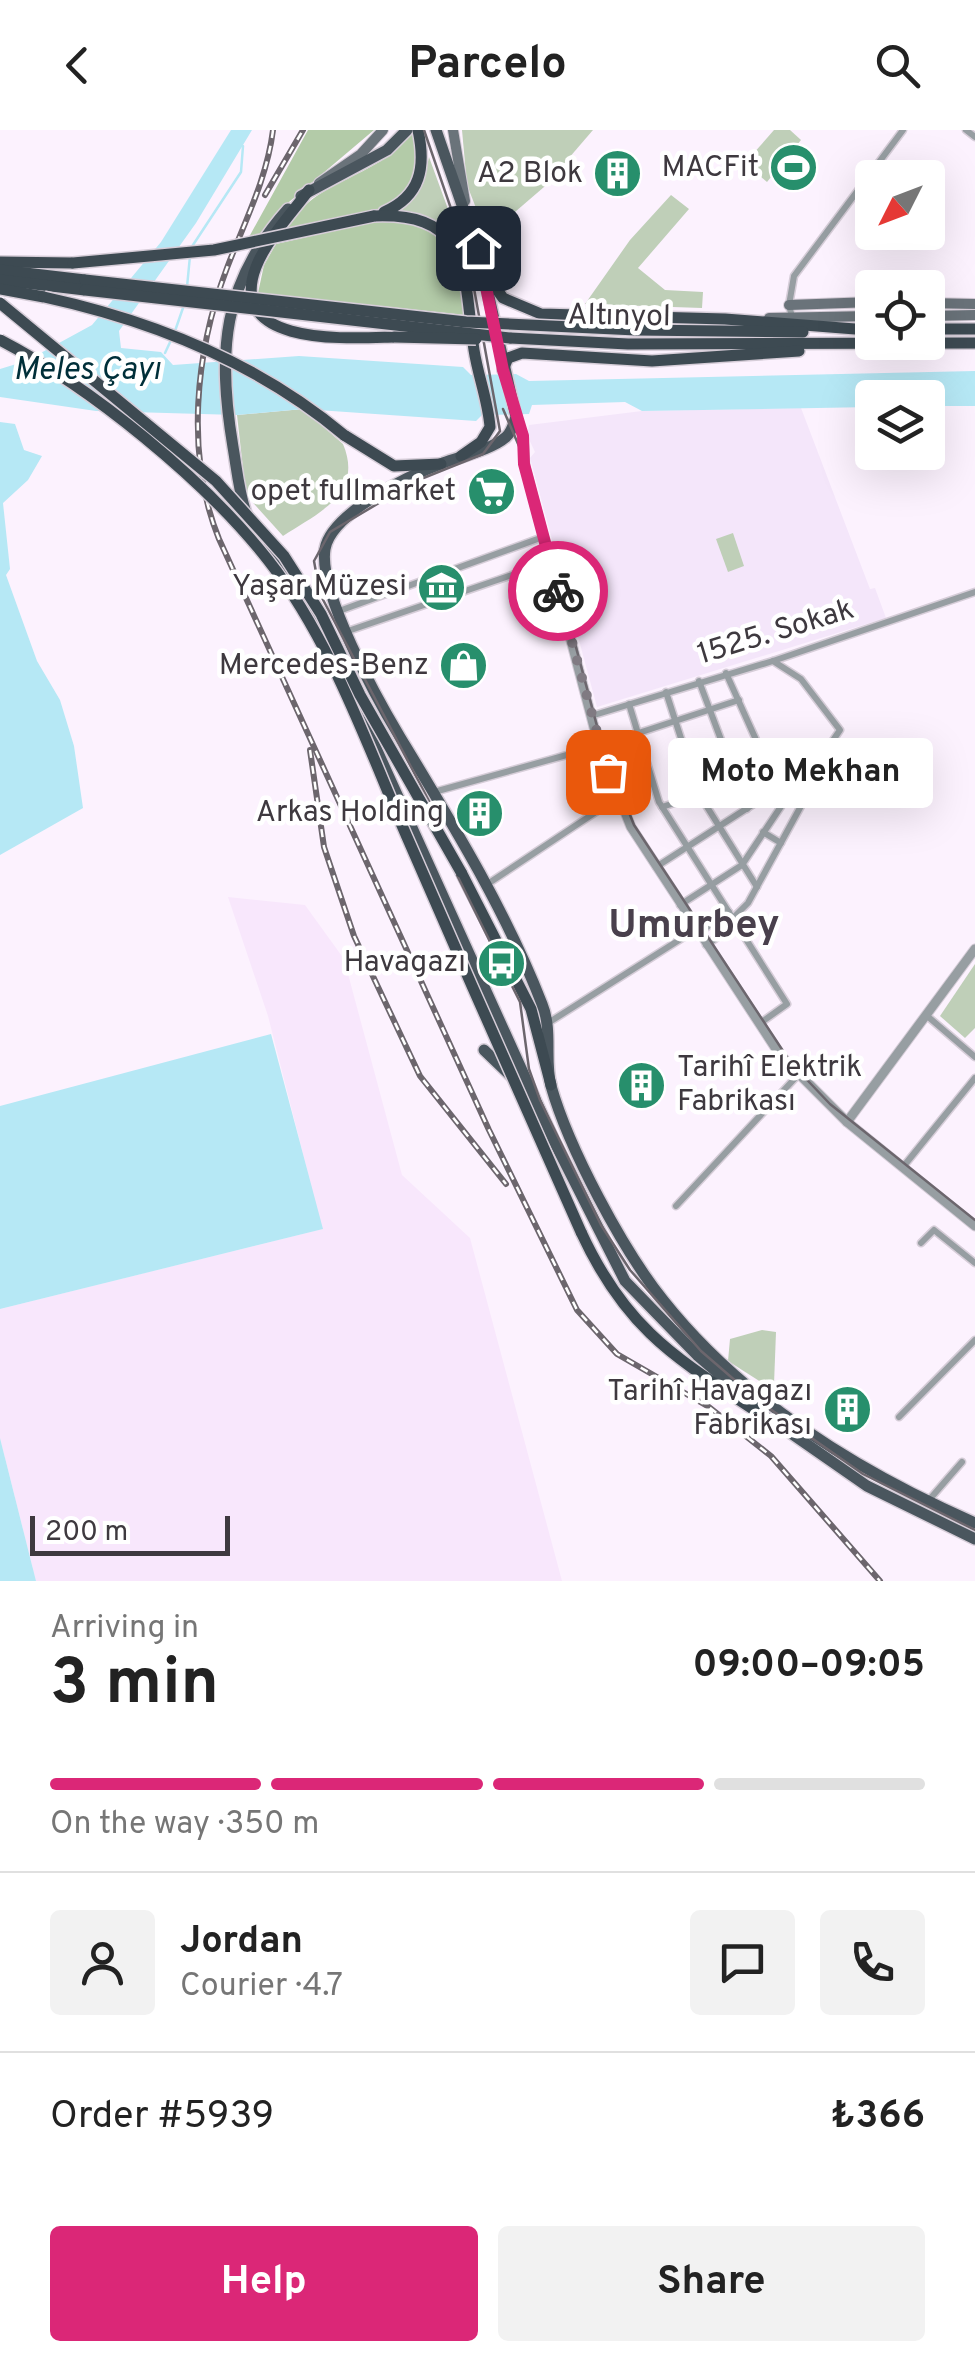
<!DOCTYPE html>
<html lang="en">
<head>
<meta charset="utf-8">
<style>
	:root { --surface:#fff; --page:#f2f2f2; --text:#222; --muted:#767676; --line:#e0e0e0; --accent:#db2777 }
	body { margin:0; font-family:Overpass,sans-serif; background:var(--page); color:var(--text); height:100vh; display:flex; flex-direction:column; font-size:38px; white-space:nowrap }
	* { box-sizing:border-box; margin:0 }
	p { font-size:32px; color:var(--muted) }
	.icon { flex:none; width:55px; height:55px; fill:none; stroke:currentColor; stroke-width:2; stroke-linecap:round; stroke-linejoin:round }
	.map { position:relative; height:1451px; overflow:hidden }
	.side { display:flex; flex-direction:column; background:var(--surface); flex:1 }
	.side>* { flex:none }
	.needle { width:65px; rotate:228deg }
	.fabs { position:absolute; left:855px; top:30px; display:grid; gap:20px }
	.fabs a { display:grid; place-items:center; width:90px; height:90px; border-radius:10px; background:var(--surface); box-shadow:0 10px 40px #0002; font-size:50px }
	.scale { position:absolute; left:30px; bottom:25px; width:200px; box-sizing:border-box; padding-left:10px; border:5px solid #3e393f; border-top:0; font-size:28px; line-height:35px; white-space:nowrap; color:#3e393f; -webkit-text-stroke:8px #fff; paint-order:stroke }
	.pin { position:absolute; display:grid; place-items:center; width:85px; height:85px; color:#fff; margin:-42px; border-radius:20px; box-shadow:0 5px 15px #0006 }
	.courier { position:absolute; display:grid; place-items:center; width:100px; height:100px; margin:-50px; border:8px solid #db2777; border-radius:50%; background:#fff; color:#222; box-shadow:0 2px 12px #0007 }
	.bubble { position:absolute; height:70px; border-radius:10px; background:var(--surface); box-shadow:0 10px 40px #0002; font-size:32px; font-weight:700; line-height:70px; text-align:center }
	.head em { font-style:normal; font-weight:700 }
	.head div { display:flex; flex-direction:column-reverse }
	.head { display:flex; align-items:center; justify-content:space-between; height:170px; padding:0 50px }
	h1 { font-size:65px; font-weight:700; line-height:75px }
	.bar { display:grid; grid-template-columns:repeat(4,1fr); gap:15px 10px; align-content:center; height:120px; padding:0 50px }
	.bar i { height:12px; border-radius:8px; background:var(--line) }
	.bar .active { background:var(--accent) }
	.bar p { grid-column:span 4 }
	.line { display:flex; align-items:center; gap:25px; padding:0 50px; border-top:2px solid var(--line) }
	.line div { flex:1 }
	.round { display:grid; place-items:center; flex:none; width:105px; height:105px; border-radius:10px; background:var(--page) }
	.primary-button { display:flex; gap:20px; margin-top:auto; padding:20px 50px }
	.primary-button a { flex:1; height:115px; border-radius:10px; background:var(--accent); color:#fff; font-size:40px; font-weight:700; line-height:115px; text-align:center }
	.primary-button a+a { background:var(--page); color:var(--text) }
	header { display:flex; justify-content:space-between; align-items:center; height:130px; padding:0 50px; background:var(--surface); font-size:45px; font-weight:700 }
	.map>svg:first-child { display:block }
	.built { fill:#f8e7fc }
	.education { fill:#f4e6fa }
	.green { fill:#bfcfb8 }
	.forest { fill:#b3cba8 }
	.water { fill:#b6e8f5 }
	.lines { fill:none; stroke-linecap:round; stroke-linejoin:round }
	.stream { stroke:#b6e8f5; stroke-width:2.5 }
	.minor-casing { stroke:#d6cdd8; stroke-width:9 }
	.tertiary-casing { stroke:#d6cdd8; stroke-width:11 }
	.secondary-casing { stroke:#d6cdd8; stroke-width:12 }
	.primary-casing { stroke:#d6cdd8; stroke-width:14 }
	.trunk-casing { stroke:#d6cdd8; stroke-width:14 }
	.minor { stroke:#979ea2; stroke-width:6 }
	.tertiary { stroke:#979ea2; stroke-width:9 }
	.secondary { stroke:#6a737a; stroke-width:10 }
	.primary { stroke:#4a565e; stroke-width:11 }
	.trunk { stroke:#3d4a52; stroke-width:11 }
	.tram { stroke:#6c666d; stroke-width:2.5 }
	.rail-casing { stroke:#6c666d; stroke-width:6 }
	.rail { stroke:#fff; stroke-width:2.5; stroke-dasharray:8; stroke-linecap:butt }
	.trunk-bridge-casing { stroke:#d6cdd8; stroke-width:14; stroke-linecap:butt }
	.trunk-bridge { stroke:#3d4a52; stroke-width:11 }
	.done { stroke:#807a82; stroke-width:10; stroke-dasharray:0 18 }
	.route { stroke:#db2777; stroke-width:12 }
	.labels { text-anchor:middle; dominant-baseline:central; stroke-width:9; stroke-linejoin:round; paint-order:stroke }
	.poi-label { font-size:30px; fill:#3e393f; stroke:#fff; text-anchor:end }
	.street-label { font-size:30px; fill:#3e393f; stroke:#fff }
	.water-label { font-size:32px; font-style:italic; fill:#002f39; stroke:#fff }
	.district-label { font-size:40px; font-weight:bold; fill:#49404c; stroke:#fff }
</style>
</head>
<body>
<header><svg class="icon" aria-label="back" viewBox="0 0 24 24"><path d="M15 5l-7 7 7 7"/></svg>Parcelo<svg class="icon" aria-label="search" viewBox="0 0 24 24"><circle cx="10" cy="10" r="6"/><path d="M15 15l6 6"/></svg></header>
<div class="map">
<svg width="975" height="1451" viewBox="0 0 975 1451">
	<rect width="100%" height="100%" fill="#fcf2fe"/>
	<polygon class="built" points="228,767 305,775 344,829 402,1045 470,1108 562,1451 36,1451 0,1308 0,1179 322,1099 268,886"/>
	<polygon class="education" points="801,278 870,459 875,458 886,488 597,577 530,328 535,322 527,305 529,295 642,281"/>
	<g class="green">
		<polygon points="462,0 593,0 544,57 487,106 467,55"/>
		<polygon points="774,0 790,0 801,10 767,52 745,33"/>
		<polygon points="429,27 464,123 440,95 401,81 423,54"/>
		<polygon points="671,65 689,79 638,138 665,160 703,162 702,178 585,174 630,110"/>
		<path d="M303 279 343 314C364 364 318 383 283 406L246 365 237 285Z"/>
		<polygon points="733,403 744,436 728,442 716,409"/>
		<polygon points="975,834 975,898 965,908 940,886"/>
		<polygon points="762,1200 776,1202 774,1254 767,1256 728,1231 730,1209"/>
	</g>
	<g class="forest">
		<polygon points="308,0 374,0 276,83 261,106 249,107"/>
		<path d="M413 0C415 11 421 29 419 40 410 86 323 92 286 100 313 47 384 48 413 0Z"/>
		<path d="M381 90C449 93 456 125 465 185L258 163 264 135 276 114Z"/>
	</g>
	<g class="water">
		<polygon points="231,0 252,0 196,93 119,201 121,218 161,222 173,235 299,226 463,237 471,245 516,244 529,251 975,241 975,276 928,276 928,268 872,268 872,277 642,281 625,272 532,275 529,284 482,285 476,291 303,279 237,285 96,281 0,267 0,239 26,231 92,195 161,112"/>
		<polygon points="0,292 15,294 24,320 42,326 28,350 3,373 10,439 6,445 37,531 60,570 74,616 83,678 0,725"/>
		<polygon points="271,904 323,1099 0,1179 0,976"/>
		<polygon points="0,1308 36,1451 0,1451"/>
	</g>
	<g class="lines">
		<g class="stream">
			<polyline points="191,118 241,42 243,16"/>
			<polyline points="187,157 190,126"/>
			<polyline points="175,201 184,175"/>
			<polyline points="165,223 172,208"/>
		</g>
		<defs>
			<g id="minor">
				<polyline points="966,0 975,7"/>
				<polyline points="792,187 789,175 794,146 903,0"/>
				<polyline points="339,481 543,407"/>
				<polyline points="348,501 550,432"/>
				<polyline points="726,543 784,672 802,660"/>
				<polyline points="699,551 747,679"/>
				<polyline points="666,562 699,664 757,757"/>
				<polyline points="629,574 659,672 787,874 759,894"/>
				<polyline points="591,586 773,531 975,462"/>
				<polyline points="434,662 599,616 739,570"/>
				<polyline points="662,677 796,633 808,647"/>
				<polyline points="763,702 781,713"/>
				<polyline points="656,737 777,659"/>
				<polyline points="486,755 617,668"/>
				<polyline points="680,775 742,735 784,672"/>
				<polyline points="733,788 748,773 801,676 808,647 840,600 801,549 773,531"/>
				<polyline points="698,803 729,782"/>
				<polyline points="706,815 737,794"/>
				<polyline points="926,885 975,927"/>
				<polyline points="548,893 695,800"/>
				<polyline points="903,1037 975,948"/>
				<polyline points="676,1076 798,945"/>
				<polyline points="921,1113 934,1100 975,1133"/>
				<polyline points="899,1287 975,1210"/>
				<polyline points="929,1370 962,1332"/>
			</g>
			<g id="tertiary">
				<polyline points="516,287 523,305 525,337 599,616 631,697 780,925 847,992 975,1096"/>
				<polyline points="847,992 975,819"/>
			</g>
			<g id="secondary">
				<polyline points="453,0 465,71"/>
				<polyline points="319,53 361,24 383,0"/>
				<polyline points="928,173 975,174"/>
				<polyline points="789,175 872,172"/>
				<polyline points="928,186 975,185"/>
				<polyline points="769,188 872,186"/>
			</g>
			<g id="primary">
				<path d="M436 0 480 127 516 287C513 295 512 302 506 307 491 320 461 326 443 333 410 345 331 383 325 419 318 462 377 569 400 607 452 693 506 781 542 874 553 901 544 929 551 956 569 1019 623 1120 663 1170 743 1271 859 1342 975 1393"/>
				<polyline points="301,66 387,20 407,0"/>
				<path d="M247 386C239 364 237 340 233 317 217 222 222 153 288 79"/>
				<polyline points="269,416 331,521"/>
				<polyline points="360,583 553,1009 625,1151 697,1225 759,1278"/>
				<polyline points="484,920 510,945"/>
				<polyline points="772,1290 867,1356 975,1409"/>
			</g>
			<g id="trunk">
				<path d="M309 60C291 84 267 109 256 137 225 218 352 208 394 207"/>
				<path d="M384 82C421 66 426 37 418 0"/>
				<path d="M374 86C473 82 463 145 474 220 478 246 488 271 490 297L481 312 461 326"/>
				<polyline points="0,132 73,133"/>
				<polyline points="0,140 85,150"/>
				<polyline points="484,141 503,168 541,184 725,189 868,200"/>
				<polyline points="0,150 85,160"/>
				<polyline points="0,159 44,167"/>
				<polyline points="928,199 975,199"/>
				<polyline points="636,200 803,202"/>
				<polyline points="510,208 628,214 975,213"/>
				<polyline points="503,240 508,228 522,223 652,231 799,221"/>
				<polyline points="344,305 394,336 441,334"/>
				<polyline points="461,742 531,879 551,955"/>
				<path d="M581 1102C630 1208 684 1232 777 1295"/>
			</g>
		</defs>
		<use href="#minor" class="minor-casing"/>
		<use href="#tertiary" class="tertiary-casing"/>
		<use href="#secondary" class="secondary-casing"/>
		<use href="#primary" class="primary-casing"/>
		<use href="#trunk" class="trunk-casing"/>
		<use href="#minor" class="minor"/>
		<use href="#tertiary" class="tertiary"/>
		<use href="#secondary" class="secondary"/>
		<use href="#primary" class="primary"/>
		<use href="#trunk" class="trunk"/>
		<g class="tram">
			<polyline points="424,0 469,131 500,301 483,324 416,351 330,402 314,431 320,464 430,673 451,733 520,872 529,939 540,970 601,1095 630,1140 701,1221 760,1272 863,1344 975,1400"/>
			<polyline points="503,279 528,337 602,615 634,695 791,933 830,974 975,1090"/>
		</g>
		<defs>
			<g id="rail">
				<path d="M273 0C267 49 244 93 227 138 195 222 185 325 219 409L489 1000 577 1180 617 1224 709 1277 771 1326 880 1451"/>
				<polyline points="265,65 303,0"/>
				<polyline points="310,620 324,717 354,806 420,946 506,1054"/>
			</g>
		</defs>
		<use href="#rail" class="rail-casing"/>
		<use href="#rail" class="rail"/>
		<defs>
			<g id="trunk-bridge">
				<polyline points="73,133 214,120 374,86"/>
				<polyline points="85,150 466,192 636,200"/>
				<polyline points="85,160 510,208"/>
				<path d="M44 167C154 191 257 232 344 305"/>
				<polyline points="0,173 216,351 284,426 321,484 360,565 461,742"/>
				<polyline points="394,207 476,209"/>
				<path d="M0 210C91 257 205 350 268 430 331 510 367 615 407 707 464 839 523 971 581 1102"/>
			</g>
		</defs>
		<use href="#trunk-bridge" class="trunk-bridge-casing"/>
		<use href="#trunk-bridge" class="trunk-bridge"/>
	</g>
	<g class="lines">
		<polyline class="done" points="558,461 608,642"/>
		<polyline class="route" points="478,118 503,240 523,306 524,334 558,461"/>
	</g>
	<defs>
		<symbol id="stadium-disc" viewBox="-11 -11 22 22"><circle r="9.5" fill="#278f6c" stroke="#fff"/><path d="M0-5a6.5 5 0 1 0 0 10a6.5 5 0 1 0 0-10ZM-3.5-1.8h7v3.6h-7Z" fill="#fff"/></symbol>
		<symbol id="building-disc" viewBox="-11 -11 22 22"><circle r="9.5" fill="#278f6c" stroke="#fff"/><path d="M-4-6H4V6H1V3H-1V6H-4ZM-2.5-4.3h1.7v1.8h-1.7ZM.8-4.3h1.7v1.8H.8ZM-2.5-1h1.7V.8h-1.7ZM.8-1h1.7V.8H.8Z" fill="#fff"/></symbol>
		<symbol id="supermarket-disc" viewBox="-11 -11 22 22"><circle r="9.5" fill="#278f6c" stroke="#fff"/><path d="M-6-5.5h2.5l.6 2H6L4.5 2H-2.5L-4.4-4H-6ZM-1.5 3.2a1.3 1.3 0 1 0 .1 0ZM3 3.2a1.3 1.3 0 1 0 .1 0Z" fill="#fff"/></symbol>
		<symbol id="museum-disc" viewBox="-11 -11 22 22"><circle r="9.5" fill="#278f6c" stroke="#fff"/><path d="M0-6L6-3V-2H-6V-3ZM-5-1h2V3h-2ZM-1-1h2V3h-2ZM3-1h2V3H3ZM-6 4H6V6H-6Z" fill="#fff"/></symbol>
		<symbol id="shop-disc" viewBox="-11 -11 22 22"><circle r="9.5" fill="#278f6c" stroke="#fff"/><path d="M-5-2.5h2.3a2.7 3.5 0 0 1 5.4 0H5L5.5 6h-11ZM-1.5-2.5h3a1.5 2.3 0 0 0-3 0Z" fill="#fff"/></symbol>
		<symbol id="bus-disc" viewBox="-11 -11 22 22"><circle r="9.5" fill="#278f6c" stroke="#fff"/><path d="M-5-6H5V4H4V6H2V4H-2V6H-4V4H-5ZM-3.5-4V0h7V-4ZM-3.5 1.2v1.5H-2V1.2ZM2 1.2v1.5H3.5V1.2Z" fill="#fff"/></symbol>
	</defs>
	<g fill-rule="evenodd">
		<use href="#stadium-disc" x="766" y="10" width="55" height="55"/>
		<use href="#building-disc" x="590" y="16" width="55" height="55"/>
		<use href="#supermarket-disc" x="464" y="334" width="55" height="55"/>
		<use href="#museum-disc" x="414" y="430" width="55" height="55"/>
		<use href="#shop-disc" x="436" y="508" width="55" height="55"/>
		<use href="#building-disc" x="452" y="656" width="55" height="55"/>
		<use href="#bus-disc" x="474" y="806" width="55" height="55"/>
		<use href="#building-disc" x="614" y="928" width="55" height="55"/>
		<use href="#building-disc" x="820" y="1252" width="55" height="55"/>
	</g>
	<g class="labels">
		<g class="poi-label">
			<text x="759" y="38">MACFit</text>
			<text x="583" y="44">A2 Blok</text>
			<text x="456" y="362">opet fullmarket</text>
			<text x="407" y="457">Yaşar Müzesi</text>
			<text x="429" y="536">Mercedes-Benz</text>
			<text x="444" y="683">Arkas Holding</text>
			<text x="466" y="833">Havagazı</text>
			<text x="677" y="938" text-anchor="start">Tarihî Elektrik<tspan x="677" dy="34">Fabrikası</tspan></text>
			<text x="812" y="1262">Tarihî Havagazı<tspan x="812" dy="34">Fabrikası</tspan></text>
		</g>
		<g class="street-label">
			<text transform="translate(619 187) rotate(1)">Altınyol</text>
			<text transform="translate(776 503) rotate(-17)">1525. Sokak</text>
		</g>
		<g class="water-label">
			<text x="87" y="241">Meles Çayı</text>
		</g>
		<g class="district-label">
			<text x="694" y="797">Umurbey</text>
		</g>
	</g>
</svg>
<div class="fabs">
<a><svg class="needle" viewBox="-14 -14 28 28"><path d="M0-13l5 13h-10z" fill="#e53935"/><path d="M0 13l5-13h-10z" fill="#767676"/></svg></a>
<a><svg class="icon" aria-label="locate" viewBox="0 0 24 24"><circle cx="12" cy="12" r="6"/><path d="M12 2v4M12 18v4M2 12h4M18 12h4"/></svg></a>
<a><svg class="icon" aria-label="layers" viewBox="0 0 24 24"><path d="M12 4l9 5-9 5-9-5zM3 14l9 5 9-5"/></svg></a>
</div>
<div class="scale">200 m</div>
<div class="pin" style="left:608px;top:642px;background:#ea580c"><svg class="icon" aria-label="bag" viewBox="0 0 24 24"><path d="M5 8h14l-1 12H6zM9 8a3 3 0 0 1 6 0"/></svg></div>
<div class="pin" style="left:478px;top:118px;background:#1f2937"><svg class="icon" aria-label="home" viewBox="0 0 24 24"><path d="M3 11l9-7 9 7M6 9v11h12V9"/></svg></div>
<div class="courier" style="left:558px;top:461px"><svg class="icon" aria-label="bike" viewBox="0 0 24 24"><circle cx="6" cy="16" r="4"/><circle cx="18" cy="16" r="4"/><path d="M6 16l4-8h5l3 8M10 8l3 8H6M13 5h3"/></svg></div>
<div class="bubble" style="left:668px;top:608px;width:265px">Moto Mekhan</div>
</div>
<section class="side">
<div class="head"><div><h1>3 min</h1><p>Arriving in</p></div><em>09:00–09:05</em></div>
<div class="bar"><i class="active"></i><i class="active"></i><i class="active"></i><i></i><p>On the way · 350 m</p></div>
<div class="line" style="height:180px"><a class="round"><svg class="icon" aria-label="person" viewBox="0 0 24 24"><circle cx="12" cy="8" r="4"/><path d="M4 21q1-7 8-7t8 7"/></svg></a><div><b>Jordan</b><p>Courier · 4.7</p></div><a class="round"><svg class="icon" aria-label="chat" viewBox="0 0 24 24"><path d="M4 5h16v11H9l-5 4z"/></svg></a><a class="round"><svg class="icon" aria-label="phone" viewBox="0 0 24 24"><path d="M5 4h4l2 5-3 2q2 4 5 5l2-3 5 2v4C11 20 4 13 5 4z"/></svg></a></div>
<div class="line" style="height:130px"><div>Order #5939</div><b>₺366</b></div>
<div class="primary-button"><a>Help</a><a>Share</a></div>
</section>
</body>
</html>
